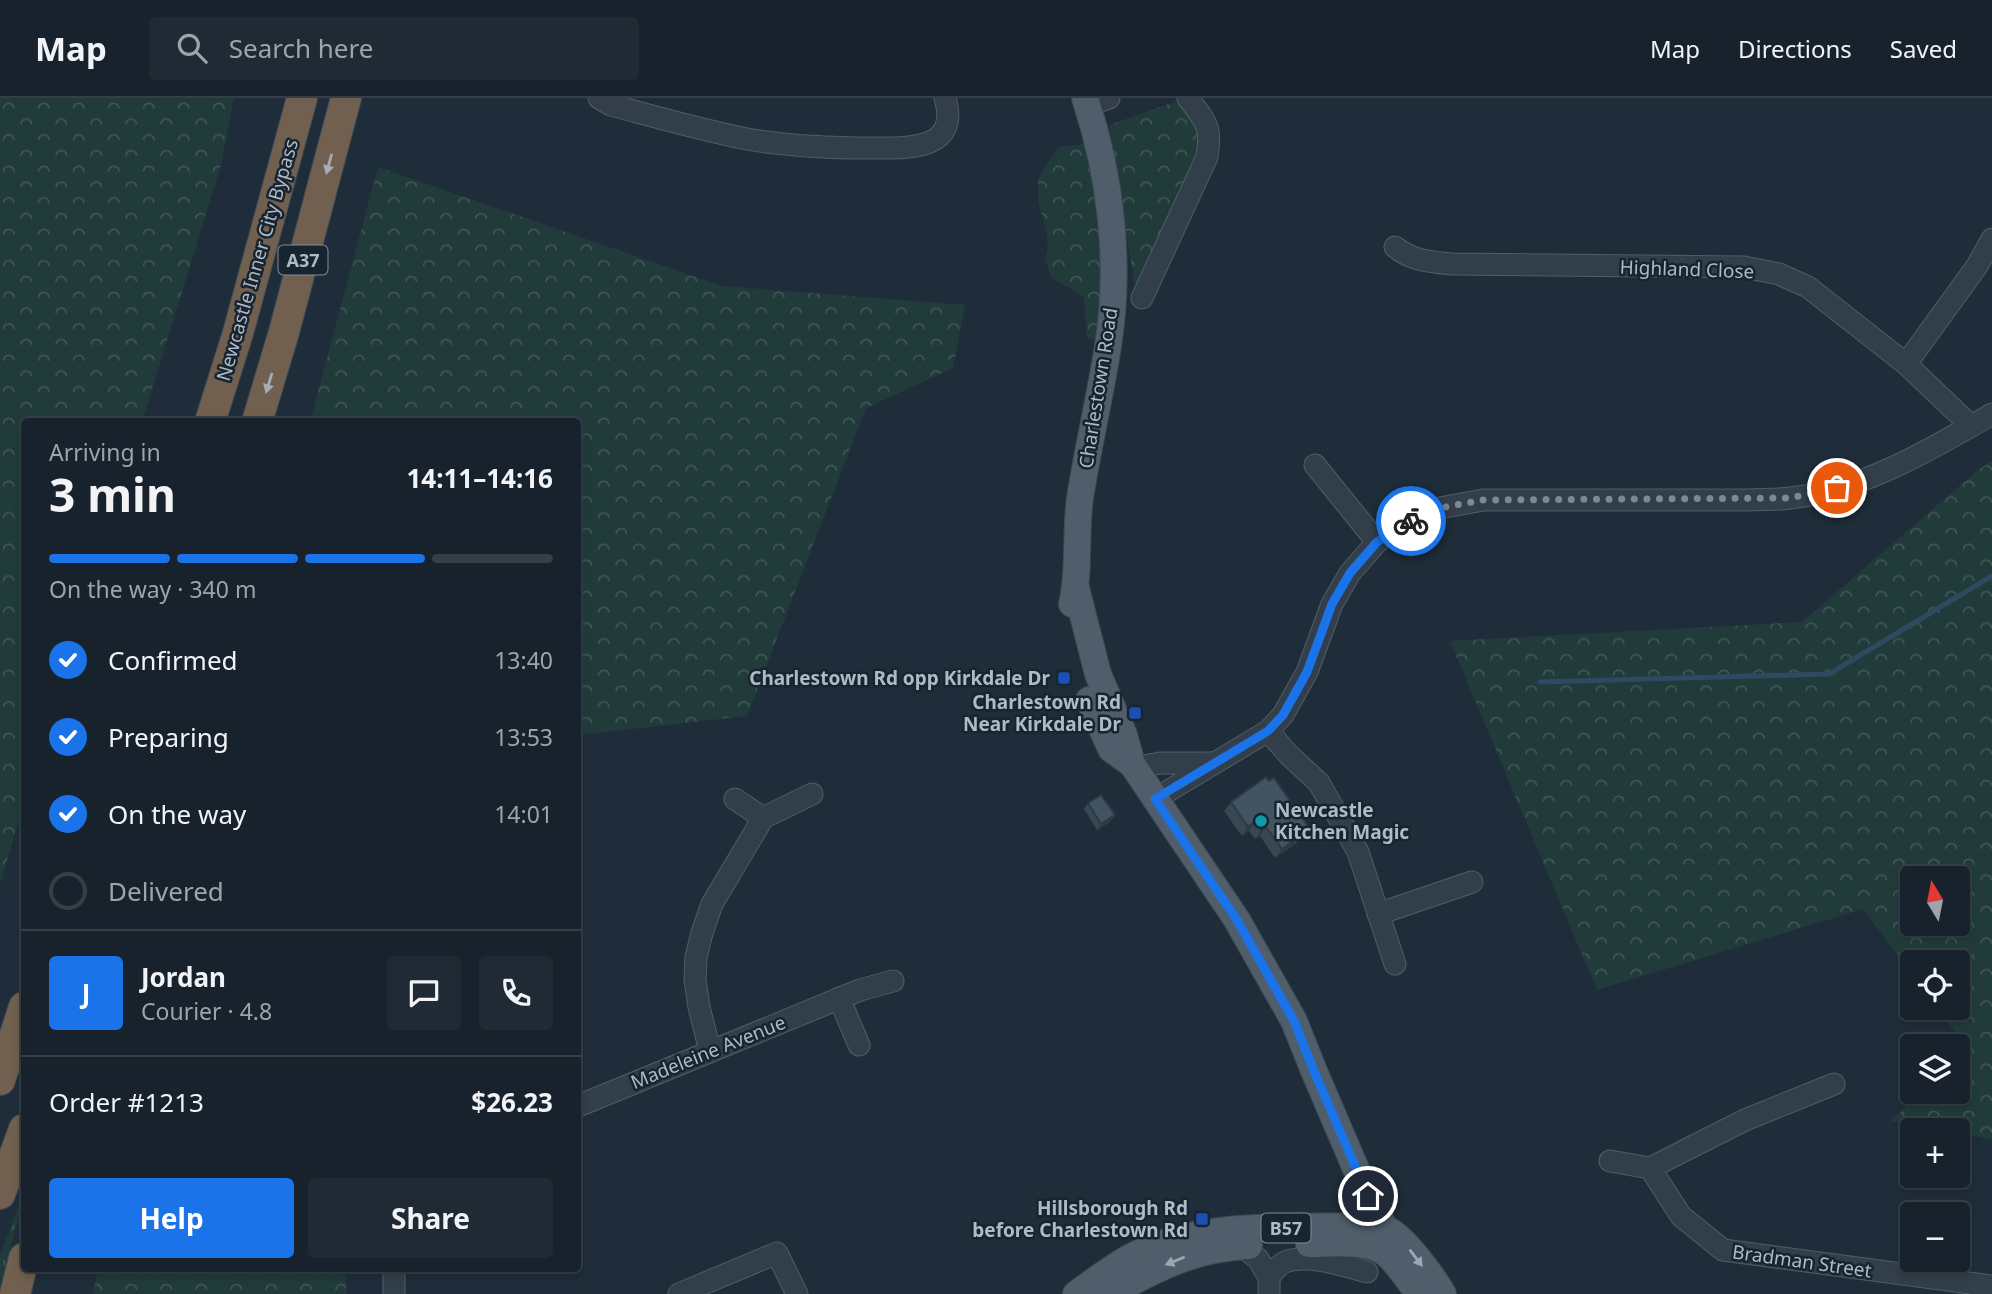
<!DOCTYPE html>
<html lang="en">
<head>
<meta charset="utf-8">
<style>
	:root { --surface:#17222c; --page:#202a34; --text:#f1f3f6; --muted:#9ea4a9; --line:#363f48; --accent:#1a73e8 }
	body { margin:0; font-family:"Noto Sans",sans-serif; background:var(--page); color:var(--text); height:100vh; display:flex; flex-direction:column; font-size:26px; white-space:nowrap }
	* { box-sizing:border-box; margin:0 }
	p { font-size:23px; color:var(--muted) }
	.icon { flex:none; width:38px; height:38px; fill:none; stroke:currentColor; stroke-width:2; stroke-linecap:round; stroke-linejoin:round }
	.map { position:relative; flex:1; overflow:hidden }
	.drawer { position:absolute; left:21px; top:320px; width:560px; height:854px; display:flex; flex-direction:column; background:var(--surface); border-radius:7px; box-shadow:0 4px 10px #0003,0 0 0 2px var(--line) }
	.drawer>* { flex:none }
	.needle { width:46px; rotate:350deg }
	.buttons { position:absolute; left:1900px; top:768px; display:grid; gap:14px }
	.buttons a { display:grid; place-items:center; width:70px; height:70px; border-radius:7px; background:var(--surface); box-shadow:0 4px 10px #0003,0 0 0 2px var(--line); font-size:35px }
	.pin { position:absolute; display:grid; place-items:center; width:60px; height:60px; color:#fff; margin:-30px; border:4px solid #fff; border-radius:50%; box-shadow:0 2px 7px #0007 }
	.courier { position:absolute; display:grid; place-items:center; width:70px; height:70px; margin:-35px; border:5px solid #1a73e8; border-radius:50%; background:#fff; color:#222; box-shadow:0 2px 9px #0007 }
	.head em { font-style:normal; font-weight:700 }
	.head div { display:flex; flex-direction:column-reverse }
	.head { display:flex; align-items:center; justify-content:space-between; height:119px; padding:0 28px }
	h1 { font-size:46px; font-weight:700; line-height:52px }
	.bar { display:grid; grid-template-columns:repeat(4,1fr); gap:10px 7px; align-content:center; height:84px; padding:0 28px }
	.bar i { height:9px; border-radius:5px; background:var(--line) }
	.bar .current { background:var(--accent) }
	.bar p { grid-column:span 4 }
	.line { display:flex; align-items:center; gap:18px; padding:0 28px; border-top:2px solid var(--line) }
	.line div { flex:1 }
	.round { display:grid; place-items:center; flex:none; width:74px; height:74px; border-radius:7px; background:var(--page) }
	ol { padding:0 28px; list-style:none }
	li { display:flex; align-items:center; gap:21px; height:77px }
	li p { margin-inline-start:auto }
	li .icon { padding:7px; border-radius:50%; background:var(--accent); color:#fff; stroke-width:4 }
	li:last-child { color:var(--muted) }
	li i { width:38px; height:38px; border:4px solid var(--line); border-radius:50% }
	.primary-button { display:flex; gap:14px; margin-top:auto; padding:14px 28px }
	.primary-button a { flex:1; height:80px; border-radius:7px; background:var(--accent); color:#fff; font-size:28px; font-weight:700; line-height:80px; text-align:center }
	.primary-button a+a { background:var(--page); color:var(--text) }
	header { display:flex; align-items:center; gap:42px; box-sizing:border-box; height:98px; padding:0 35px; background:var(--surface); border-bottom:2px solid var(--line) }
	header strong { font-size:33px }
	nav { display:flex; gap:38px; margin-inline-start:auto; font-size:24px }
	.search { width:490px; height:63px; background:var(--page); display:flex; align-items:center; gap:18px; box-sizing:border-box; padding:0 24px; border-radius:7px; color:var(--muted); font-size:26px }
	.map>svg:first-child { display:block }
	.grass { fill:url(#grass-tufts) }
	.forest { fill:url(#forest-crowns); fill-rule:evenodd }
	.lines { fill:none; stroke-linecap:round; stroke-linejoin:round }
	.stream { stroke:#2f4961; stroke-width:5 }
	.minor-casing { stroke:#505d68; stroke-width:23 }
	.major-casing { stroke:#3c4854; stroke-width:28 }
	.highway-casing { stroke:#3d4a55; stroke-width:32 }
	.minor { stroke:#323f4a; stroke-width:21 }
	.major { stroke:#505e6b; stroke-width:26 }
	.highway { stroke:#71604f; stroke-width:30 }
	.wall { fill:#394754 }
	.shaded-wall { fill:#2e3a45 }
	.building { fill:#425362; stroke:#2e3a45; stroke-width:2 }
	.oneway { fill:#a4acb5 }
	.oneway2 { fill:#9aa8b5 }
	.done { stroke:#7b8996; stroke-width:7; stroke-dasharray:0 12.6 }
	.route { stroke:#1a73e8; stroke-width:9 }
	.transit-dot { fill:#1a4fb4; stroke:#18242f; stroke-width:2.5 }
	.culture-dot { fill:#0f9aa8; stroke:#18242f; stroke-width:2.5 }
	.labels { text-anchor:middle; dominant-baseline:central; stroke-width:5; stroke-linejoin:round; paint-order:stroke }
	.shield { fill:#18242f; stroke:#808d99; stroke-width:2 }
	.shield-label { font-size:18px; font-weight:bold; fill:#adbac7 }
	.street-label { font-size:19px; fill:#adbac7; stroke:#18242f }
	.poi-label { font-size:19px; font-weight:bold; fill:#adbac7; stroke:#18242f; text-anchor:end }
</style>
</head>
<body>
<header>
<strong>Map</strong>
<div class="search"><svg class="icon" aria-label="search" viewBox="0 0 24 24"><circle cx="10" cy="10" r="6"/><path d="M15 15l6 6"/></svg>Search here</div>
<nav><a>Map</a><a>Directions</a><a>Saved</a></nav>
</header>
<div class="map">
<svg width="1992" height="1196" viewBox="0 0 1992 1196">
	<defs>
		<pattern id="grass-tufts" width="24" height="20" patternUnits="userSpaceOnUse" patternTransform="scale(1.75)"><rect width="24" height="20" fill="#213b3b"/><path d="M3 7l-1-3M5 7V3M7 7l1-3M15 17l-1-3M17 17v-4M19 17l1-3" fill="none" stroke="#3f5556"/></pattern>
		<pattern id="forest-crowns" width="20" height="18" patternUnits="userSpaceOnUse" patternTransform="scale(1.75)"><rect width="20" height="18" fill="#213b3b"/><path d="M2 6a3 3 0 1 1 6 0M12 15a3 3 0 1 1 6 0" fill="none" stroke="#3f5556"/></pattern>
	</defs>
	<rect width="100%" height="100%" fill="#1f2d3a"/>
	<polygon class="grass" points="24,1093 24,1102 0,1187 0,1158"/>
	<g class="forest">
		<polygon points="0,0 234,0 221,67 142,324 24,324 24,706 0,786"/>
		<polygon points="1186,0 1209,46 1135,189 1109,27"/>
		<polygon points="1086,43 1101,86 1105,177 1096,242 1087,240 1084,199 1052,180 1045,162 1048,150 1046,131 1038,104 1038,81 1058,49 1079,47"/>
		<polygon points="378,69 722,188 965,207 953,270 866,310 747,618 578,637 578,324 310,324"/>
		<path d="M1992 363V1041L1958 1035V1032H1945L1890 1023 1923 994H1958V962L1969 953 1937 910H1958V864H1913V877L1863 811 1597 892 1450 543 1802 524 1978 372ZM1958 780V826H1913V780Z"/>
		<polygon points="98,1171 346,1171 346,1196 93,1196"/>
	</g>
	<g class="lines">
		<polyline class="stream" points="1540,584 1829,576 1992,478"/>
		<defs>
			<g id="minor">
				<path d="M599 0 611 7C656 19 701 32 747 41 788 48 829 50 870 50 905 50 961 54 945 0"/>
				<polyline points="1088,7 1109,0"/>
				<path d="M1395 149C1412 163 1431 164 1453 166L1744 169 1779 176 1808 189 1906 266 1971 328"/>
				<path d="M1142 200 1207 59C1212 28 1206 24 1188 0"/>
				<polyline points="1906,266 1977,168 1992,141"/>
				<polyline points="1315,367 1377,444"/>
				<polyline points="1268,633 1288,656 1319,685 1348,736 1358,754 1395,866"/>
				<polyline points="1134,670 1160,665 1212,665"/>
				<polyline points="735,701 763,720"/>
				<path d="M1155 701 1268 633 1283 617 1307 574 1332 506 1350 475 1377 444 1402 427 1440 410 1483 402H1747C1761 401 1776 402 1790 400 1861 393 1932 351 1992 316"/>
				<polyline points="1378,816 1472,784"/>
				<polyline points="839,900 859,947"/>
				<polyline points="710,953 699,909 695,882 696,859 702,835 712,806 763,720 812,696"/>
				<polyline points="1834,986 1745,1022 1650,1070 1681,1118 1723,1152 1992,1188"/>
				<polyline points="578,1008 860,892 893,883"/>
				<polyline points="1610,1063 1650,1070"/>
				<polyline points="1242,1148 1258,1161 1269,1179 1269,1196"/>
				<path d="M1269 1179C1274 1173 1278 1167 1285 1164 1306 1155 1345 1168 1367 1174"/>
				<polyline points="394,1196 394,1171"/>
				<polyline points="679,1196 777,1155 797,1196"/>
			</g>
			<g id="major">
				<polyline points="1076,490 1098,576 1124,637 1132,666 1237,822 1294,923 1314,973 1365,1092 1385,1131 1383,1153"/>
				<path d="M1072 506C1080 472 1075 435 1080 400 1088 349 1100 299 1108 248 1121 166 1111 79 1085 0"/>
				<polyline points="1089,602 1111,651 1132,666"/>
				<path d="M1309 1146C1328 1146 1366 1142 1382 1153 1395 1160 1409 1184 1419 1196"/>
				<path d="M1076 1196C1093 1184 1111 1170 1129 1160 1196 1123 1281 1130 1355 1128 1366 1128 1378 1128 1388 1132 1404 1139 1434 1180 1443 1196"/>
				<path d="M1110 1196C1157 1170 1195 1150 1249 1148"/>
			</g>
			<g id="highway">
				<polyline points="210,324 238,235 302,0"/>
				<polyline points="257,324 284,234 346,0"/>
				<polyline points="0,982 24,909"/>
				<polyline points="0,1096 24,1031"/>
				<polyline points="15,1196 24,1160"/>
			</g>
		</defs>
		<use href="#minor" class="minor-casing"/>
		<use href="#major" class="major-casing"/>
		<use href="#highway" class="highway-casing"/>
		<use href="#minor" class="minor"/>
		<use href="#major" class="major"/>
		<use href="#highway" class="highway"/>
	</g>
	<g class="wall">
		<polygon points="1231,704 1310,731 1304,740 1275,760 1260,738 1255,741 1249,733 1242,738 1224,713"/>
		<polygon points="1088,705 1115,717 1110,724 1097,732 1084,711"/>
	</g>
	<g class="shaded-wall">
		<polygon points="1115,717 1110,724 1097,732 1101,726"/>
		<polygon points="1255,723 1249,733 1242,738 1248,729"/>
		<polygon points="1266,729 1260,738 1255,741 1261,732"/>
		<polygon points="1310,731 1304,740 1275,760 1282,751"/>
	</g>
	<g class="building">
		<polygon points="1266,679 1269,683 1274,680 1310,731 1282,751 1266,729 1261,732 1255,723 1248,729 1231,704"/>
		<polygon points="1101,697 1115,717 1101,726 1088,705"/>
	</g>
	<defs><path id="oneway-solid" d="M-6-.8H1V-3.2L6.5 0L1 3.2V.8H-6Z" transform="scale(1.75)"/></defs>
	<g class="oneway">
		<use href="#oneway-solid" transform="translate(329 66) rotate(105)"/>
		<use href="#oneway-solid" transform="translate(269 285) rotate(107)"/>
	</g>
	<g class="oneway2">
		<use href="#oneway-solid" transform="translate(1416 1160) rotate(53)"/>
		<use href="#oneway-solid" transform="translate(1175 1163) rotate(158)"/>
	</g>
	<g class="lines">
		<polyline class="done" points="1411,423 1440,410 1483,402 1790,400 1837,390"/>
		<polyline class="route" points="1368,1098 1314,973 1294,923 1237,822 1155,701 1268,633 1283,617 1307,574 1332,506 1350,475 1377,444 1411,423"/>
	</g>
	<g class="transit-dot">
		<rect x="1057" y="573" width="14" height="14" rx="3.5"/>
		<rect x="1128" y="608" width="14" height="14" rx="3.5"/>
		<rect x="1195" y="1114" width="14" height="14" rx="3.5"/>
	</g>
	<circle class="culture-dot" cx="1261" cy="723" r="7"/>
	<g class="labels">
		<g class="shield">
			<rect x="278.5" y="147.5" width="49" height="29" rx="5"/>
			<rect x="1261.5" y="1115.5" width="49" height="29" rx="5"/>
		</g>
		<g class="shield-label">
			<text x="303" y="162">A37</text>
			<text x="1286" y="1130">B57</text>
		</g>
		<g class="street-label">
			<text transform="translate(257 162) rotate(-74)">Newcastle Inner City Bypass</text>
			<text transform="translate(1687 171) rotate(2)">Highland Close</text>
			<text transform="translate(1098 290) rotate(-81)">Charlestown Road</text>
			<text transform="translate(708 954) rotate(-22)">Madeleine Avenue</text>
			<text transform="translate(1802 1163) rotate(8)">Bradman Street</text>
		</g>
		<g class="poi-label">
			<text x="1050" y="580">Charlestown Rd opp Kirkdale Dr</text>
			<text x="1121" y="604">Charlestown Rd<tspan x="1121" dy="22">Near Kirkdale Dr</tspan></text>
			<text x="1275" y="712" text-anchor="start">Newcastle<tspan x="1275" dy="22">Kitchen Magic</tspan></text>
			<text x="1188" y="1110">Hillsborough Rd<tspan x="1188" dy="22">before Charlestown Rd</tspan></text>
		</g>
	</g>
</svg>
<div class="buttons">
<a><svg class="needle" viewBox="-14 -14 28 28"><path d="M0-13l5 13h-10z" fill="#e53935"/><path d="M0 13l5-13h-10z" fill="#9ea4a9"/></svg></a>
<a><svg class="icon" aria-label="locate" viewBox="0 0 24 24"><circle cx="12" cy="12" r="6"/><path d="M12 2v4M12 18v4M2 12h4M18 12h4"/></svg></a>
<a><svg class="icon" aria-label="layers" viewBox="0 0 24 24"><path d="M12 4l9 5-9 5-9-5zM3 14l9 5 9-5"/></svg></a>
<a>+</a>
<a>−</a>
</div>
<div class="pin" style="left:1837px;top:390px;background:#ea580c"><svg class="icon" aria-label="bag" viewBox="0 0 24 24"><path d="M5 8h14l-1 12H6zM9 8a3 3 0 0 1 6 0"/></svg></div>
<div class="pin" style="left:1368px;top:1098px;background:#1f2937"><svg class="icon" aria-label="home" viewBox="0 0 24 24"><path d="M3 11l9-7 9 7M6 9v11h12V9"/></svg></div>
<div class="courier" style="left:1411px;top:423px"><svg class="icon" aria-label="bike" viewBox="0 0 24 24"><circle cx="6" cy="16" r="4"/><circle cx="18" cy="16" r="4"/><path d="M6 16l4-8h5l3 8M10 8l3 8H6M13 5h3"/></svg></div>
<section class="drawer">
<div class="head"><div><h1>3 min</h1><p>Arriving in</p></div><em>14:11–14:16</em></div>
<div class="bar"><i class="current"></i><i class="current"></i><i class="current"></i><i></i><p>On the way · 340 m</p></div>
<ol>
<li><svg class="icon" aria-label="check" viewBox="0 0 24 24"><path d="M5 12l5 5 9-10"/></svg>Confirmed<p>13:40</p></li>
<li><svg class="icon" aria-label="check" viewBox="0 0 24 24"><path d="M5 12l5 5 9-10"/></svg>Preparing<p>13:53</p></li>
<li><svg class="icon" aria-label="check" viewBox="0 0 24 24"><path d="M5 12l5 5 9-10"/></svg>On the way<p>14:01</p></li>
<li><i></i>Delivered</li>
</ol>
<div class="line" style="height:126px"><b class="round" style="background:var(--accent);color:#fff">J</b><div><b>Jordan</b><p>Courier · 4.8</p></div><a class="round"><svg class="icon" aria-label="chat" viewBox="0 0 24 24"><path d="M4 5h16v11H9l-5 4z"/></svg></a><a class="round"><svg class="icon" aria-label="phone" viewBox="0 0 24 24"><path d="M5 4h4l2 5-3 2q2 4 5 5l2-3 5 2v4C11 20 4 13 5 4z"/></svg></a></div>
<div class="line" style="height:91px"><div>Order #1213</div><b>$26.23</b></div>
<div class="primary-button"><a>Help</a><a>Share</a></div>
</section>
</div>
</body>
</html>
